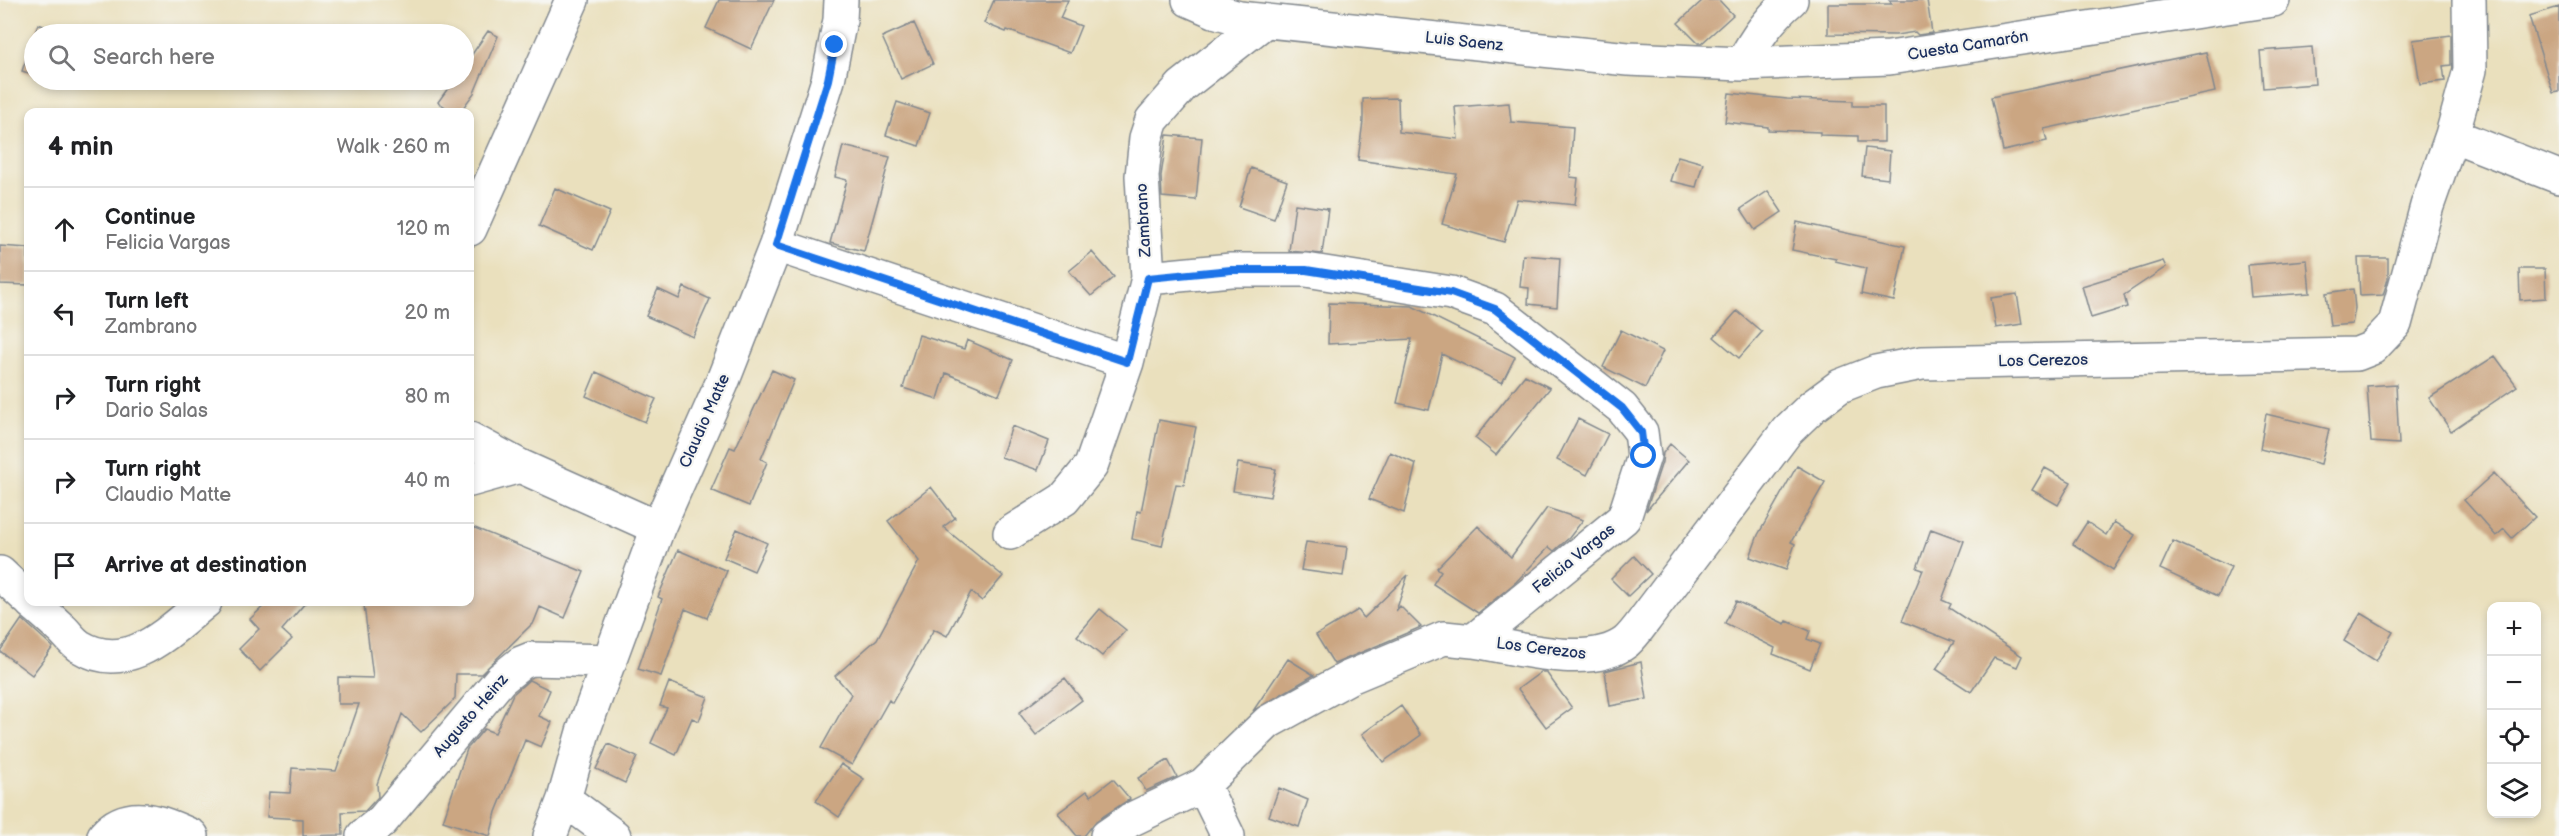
<!DOCTYPE html>
<meta charset="utf-8">
<style>
body{margin:0;font-family:"Balsamiq Sans",sans-serif;background:#f2f2f2;color:#202124}
.controls{position:absolute;right:18px;bottom:18px;display:grid;overflow:hidden;border-radius:12px;box-shadow:0 3px 9px #0003}
.controls button{width:54px;height:54px;display:grid;place-items:center;padding:0;border:0;border-bottom:2px solid #e0e0e0;background:#fff;color:#202124;font:30px sans-serif}
.stop{position:absolute;width:18px;height:18px;margin:-14px;border:4px solid #1a73e8;border-radius:50%;background:#fff}
.stop.end{background:#1a73e8;border-color:#fff;box-shadow:0 2px 6px #0008}
.list{margin:0;padding:0;list-style:none}
h2{display:flex;justify-content:space-between;align-items:center;height:78px;margin:0;padding:0 24px;font-size:26px}
h2 small{font-size:20px;font-weight:400;color:#757577}
.list li{display:grid;grid-template-columns:39px 1fr auto;gap:18px;align-items:center;box-sizing:border-box;height:84px;padding:0 24px;border-top:2px solid #e0e0e0}
.list b{display:block;font-size:22px;white-space:nowrap}
.list p{margin:0;font-size:20px;white-space:nowrap;color:#757577}
.list em{font-size:20px;font-style:normal;color:#757577}
.icon{flex:none;width:33px;height:33px;fill:none;stroke:currentColor;stroke-width:2;stroke-linecap:round;stroke-linejoin:round}
.map{position:relative;flex:none;width:2559px;height:836px;overflow:hidden}
.search{position:absolute;background:#fff;box-shadow:0 3px 9px #0003;left:24px;top:24px;width:450px;height:66px;display:flex;align-items:center;gap:15px;box-sizing:border-box;padding:0 21px;border-radius:33px;color:#757577;font-size:22px}
.panel{position:absolute;background:#fff;box-shadow:0 3px 9px #0003;left:24px;top:108px;width:450px;height:498px;border-radius:12px}
.map>svg:first-child{display:block}
.building{fill:#cba682}
.lines{fill:none;stroke-linecap:round;stroke-linejoin:round}
.street-casing{stroke:#82888e;stroke-width:36}
.secondary-casing{stroke:#82888e;stroke-width:36}
.street{stroke:#fff;stroke-width:33}
.secondary{stroke:#fff;stroke-width:33}
.route{stroke:#1a73e8;stroke-width:8}
.labels{text-anchor:middle;dominant-baseline:central;stroke-width:4.5;stroke-linejoin:round;paint-order:stroke}
.street-label{font-size:16px;fill:#1b2f5e;stroke:#f6f6f2}
</style>
<div class="map">
<svg width="2559" height="836" viewBox="0 0 2559 836">
<rect width="100%" height="100%" fill="#f6f6f2"/>
<filter id="ink" filterUnits="userSpaceOnUse"><feTurbulence type="fractalNoise" baseFrequency=".0167" numOctaves="2"/><feDisplacementMap in="SourceGraphic" scale="12" xChannelSelector="R" yChannelSelector="G"/><feConvolveMatrix kernelMatrix="1 2 1 2 8 2 1 2 1" color-interpolation-filters="sRGB"/></filter>
<filter id="wash" filterUnits="userSpaceOnUse"><feTurbulence type="fractalNoise" baseFrequency=".008" numOctaves="4" result="noise"/><feDisplacementMap in="SourceGraphic" scale="24" xChannelSelector="R" yChannelSelector="G"/><feGaussianBlur stdDeviation="1.35" result="paint"/><feColorMatrix in="noise" values="0 0 0 0 0 0 0 0 0 0 0 0 0 0 0 0 0 1.4 0 .05"/><feComposite in="paint" operator="in"/></filter>
<g filter="url(#wash)">
<rect width="100%" height="100%" fill="#eae0bd"/>
<g id="blocks">
<path class="building" d="M719 0H774L751 49 706 28Z
M994 0H1068L1060 18 1081 26 1070 53 1007 30 1006 32 984 23Z
M1703 0H1719L1733 15 1702 43H1698L1678 23Z
M1889 0H1927L1932 33 1918 35 1915 32 1896 35 1828 34V4H1892Z
M2559 7V92L2553 93 2529 16Z
M914 23 933 64 901 79 882 37Z
M38 24 67 34H35Z
M488 31 498 36 474 93 460 112H453L438 102 454 80H464V66Z
M34 35V75L22 71Z
M2451 35V65L2443 66 2445 81 2420 84 2413 40Z
M2312 47 2315 84 2263 88 2260 51Z
M2206 52 2215 92 2044 129 2047 141 2003 151 1991 97Z
M1729 93 1787 99 1853 101V106H1884V142H1858V136L1820 135V132L1768 130V127L1725 122Z
M1398 98 1399 132 1458 139 1455 107 1509 103 1511 122 1573 127 1570 177 1578 178 1575 205 1517 199 1504 242 1442 224 1457 174 1358 160 1363 121V99Z
M897 102 930 113 919 146 886 135Z
M1167 135 1202 138 1196 200 1162 197 1161 176Z
M843 146 890 157 864 251 830 243 847 180 835 177Z
M1865 148 1890 151 1888 179 1862 176Z
M1678 156 1703 163 1696 187 1670 181Z
M1251 168 1287 181 1274 219 1239 207Z
M555 188 610 212 593 250 539 226Z
M1768 191 1782 212 1755 230 1741 209Z
M1295 204 1328 209 1322 254 1289 251Z
M1797 222 1905 246 1894 301 1861 294 1866 268 1835 261 1836 259 1792 250Z
M0 246 28 248V285L0 284Z
M1092 252 1114 277 1091 296 1069 271Z
M1523 255 1560 258 1557 307 1528 304 1529 288 1520 287Z
M2358 258H2388V279L2383 295 2360 296Z
M2307 260 2310 293 2251 297 2248 265Z
M2163 261 2166 267 2124 295 2127 307 2091 318 2082 286Z
M2519 269H2545L2546 298 2520 300Z
M684 287 710 299 693 337 646 316 658 289 679 299Z
M2353 289 2355 308 2352 324 2330 326 2326 293Z
M2017 294 2022 324 1996 328 1991 298Z
M1329 303 1412 306 1515 357 1502 383 1442 354 1429 410 1397 403 1412 339 1328 344Z
M1737 311 1762 332 1739 358 1714 337Z
M1621 330 1663 351 1645 388 1603 367Z
M919 335 964 349 967 340 1013 360 999 395 946 373 938 399 903 388Z
M2495 356 2517 386 2451 431 2429 398Z
M772 370 794 380 761 459 767 462 749 506 711 490 730 447 735 449Z
M596 372 656 399 645 422 586 396Z
M1525 375 1550 388 1496 455 1475 438Z
M2396 384 2399 444 2371 442 2367 386Z
M2266 414 2329 429 2321 464 2260 449Z
M1578 419 1608 434 1587 475 1557 460Z
M1159 420 1196 427 1184 485 1176 484 1162 546 1132 539 1137 511 1141 512Z
M1012 426 1049 441 1038 470 1001 457Z
M1670 444 1689 460 1646 511 1662 462 1663 453Z
M1390 452 1416 464 1404 513 1369 499Z
M1238 463 1276 469 1270 497 1233 491Z
M1797 466 1825 482 1791 542 1795 544 1786 570 1750 557 1758 535Z
M2045 468 2071 482 2058 505 2032 490Z
M2494 473 2535 517 2512 538 2504 529 2496 536 2464 500Z
M931 487 955 518 943 527 1003 576 982 601 971 592 947 636 934 629 892 703 889 700 852 765 821 748 851 694 835 676 877 639 919 561 888 521Z
M1547 508 1583 520 1569 538 1554 551 1549 547 1516 582 1478 613 1433 584 1441 571 1437 568 1478 526 1511 557Z
M2087 522 2106 535 2114 522 2135 535 2113 570 2073 544Z
M470 526 584 572 565 618 540 607 534 622 481 674H456L455 699 421 732 402 714 377 784 378 797 365 811 342 812 343 835 303 836V819L267 817 269 792 290 793 292 768 336 771 359 704H338V677L373 678 364 605 390 602H470Z
M737 529 767 543 754 571 724 558Z
M1931 529 1964 541 1942 600 1951 604 1949 608 2022 656 2017 667 1994 658 1971 692 1936 669 1954 642 1902 621 1923 570 1917 568Z
M2173 541 2231 567 2218 596 2160 569Z
M1306 542 1347 547 1343 576 1301 570Z
M678 550 727 571 707 618 685 609 661 676 638 669 662 599 658 597Z
M1634 556 1651 574 1628 596 1611 579Z
M1408 575 1396 611 1400 606 1421 627 1334 664 1316 635 1358 610 1364 618Z
M1736 601 1785 624 1787 621 1810 631 1807 639 1820 644 1810 669 1773 654 1775 648 1725 623Z
M268 602H306L282 630 292 639 260 671 239 649 259 629 250 619Z
M1100 609 1126 630 1102 656 1077 636Z
M2361 613 2393 632 2376 661 2344 641Z
M22 619 53 647 32 675 0 651Z
M1288 659 1314 675 1253 711Z
M1641 662 1647 699 1610 706 1605 671Z
M1541 672H1546L1572 708 1546 727 1518 689Z
M1065 678 1082 700 1036 735 1019 713Z
M529 680 550 690 539 716 552 722 541 747 525 740 496 812 490 836 443 821 467 749 484 729 495 733 513 694Z
M669 682 708 697 699 721 692 718 676 755 651 743 667 708 660 706Z
M1401 706 1421 735 1383 762 1362 734Z
M608 744 637 757 625 783 596 769Z
M1168 760 1177 777 1146 791 1138 778Z
M841 764 864 779 839 817 816 801Z
M1113 779 1130 799 1096 821 1084 836H1077L1058 813 1087 791 1091 796Z
M1279 788 1308 800 1299 827 1269 816Z"/>
</g>
</g>
<g filter="url(#ink)">
<use href="#blocks" fill-opacity="0" stroke="#82888e" stroke-width="1.5"/>
<g class="lines">
<defs>
<path id="street" d="M2452 135 2559 177
M470 229 572 0
M776 245 1127 362
M470 439 520 466 658 528
M470 480 520 466
M1010 533 1064 499 1091 466 1127 362 1148 278 1142 176 1146 138 1152 120 1182 86 1265 21
M0 573 28 599
M31 602C42 611 52 620 63 630 68 635 73 642 79 646 128 676 169 631 205 602
M1473 641C1515 647 1590 670 1626 642 1635 634 1642 623 1649 614L1787 431 1813 406 1840 386 1876 372 1922 363 2357 354 2372 348 2395 324 2427 206 2452 135 2470 70 2469 0
M1203 785 1228 836
M564 799 614 836
M104 836C129 807 163 823 192 836
M363 836 382 821 501 679 521 663 531 659 610 661
M550 836 564 799 583 732 658 528 722 383 776 245 828 80 840 20 841 0
M1107 836 1130 820 1203 785 1268 722 1348 678 1444 638 1473 641 1624 518 1644 456 1641 432 1622 408 1495 309 1451 293 1306 270H1231L1148 278"/>
<path id="secondary" d="M1189 0 1214 11 1239 18 1628 59 1742 64 1889 58 2273 0
M1742 64C1756 38 1769 19 1791 0"/>
</defs>
<use href="#street" class="street-casing"/>
<use href="#secondary" class="secondary-casing"/>
<use href="#street" class="street"/>
<use href="#secondary" class="secondary"/>
</g>
</g>
<g class="lines" filter="url(#ink)">
<path class="route" d="M835 45 828 80 776 245 1127 362 1148 278 1231 270H1306L1451 293 1495 309 1622 408 1641 432 1644 456"/>
</g>
<g class="labels">
<g class="street-label">
<text transform="translate(1464 42) rotate(6)">Luis Saenz</text>
<text transform="translate(1968 46) rotate(-9)">Cuesta Camarón</text>
<text transform="translate(1144 220) rotate(-93)">Zambrano</text>
<text transform="translate(2043 361) rotate(-1)">Los Cerezos</text>
<text transform="translate(705 421) rotate(-66)">Claudio Matte</text>
<text transform="translate(1574 559) rotate(-39)">Felicia Vargas</text>
<text transform="translate(1541 649) rotate(7)">Los Cerezos</text>
<text transform="translate(471 716) rotate(-49)">Augusto Heinz</text>
</g>
</g>
</svg>
<div class="controls">
<button>+</button>
<button>−</button>
<button><svg class="icon" aria-label="locate" viewBox="0 0 24 24"><circle cx="12" cy="12" r="6"/><path d="M12 2v4M12 18v4M2 12h4M18 12h4"/></svg></button>
<button><svg class="icon" aria-label="layers" viewBox="0 0 24 24"><path d="M12 4l9 5-9 5-9-5zM3 14l9 5 9-5"/></svg></button>
</div>
<div class="stop" style="left:1644px;top:456px"></div>
<div class="stop end" style="left:835px;top:45px"></div>
<div class="search"><svg class="icon" aria-label="search" viewBox="0 0 24 24"><circle cx="10" cy="10" r="6"/><path d="M15 15l6 6"/></svg>Search here</div>
<section class="panel">
<h2>4 min<small>Walk · 260 m</small></h2>
<ul class="list">
<li><svg class="icon" aria-label="ahead" viewBox="0 0 24 24"><path d="M12 20V5M6 11l6-6 6 6"/></svg><div><b>Continue</b><p>Felicia Vargas</p></div><em>120 m</em></li>
<li><svg class="icon" aria-label="left" viewBox="0 0 24 24"><path d="M17 20v-9H6M10 6l-5 5 5 5"/></svg><div><b>Turn left</b><p>Zambrano</p></div><em>20 m</em></li>
<li><svg class="icon" aria-label="right" viewBox="0 0 24 24"><path d="M7 20v-9h11M14 6l5 5-5 5"/></svg><div><b>Turn right</b><p>Dario Salas</p></div><em>80 m</em></li>
<li><svg class="icon" aria-label="right" viewBox="0 0 24 24"><path d="M7 20v-9h11M14 6l5 5-5 5"/></svg><div><b>Turn right</b><p>Claudio Matte</p></div><em>40 m</em></li>
<li><svg class="icon" aria-label="arrive" viewBox="0 0 24 24"><path d="M6 21V4h12l-3 4 3 4H6"/></svg><div><b>Arrive at destination</b></div></li>
</ul>
</section>
</div>
